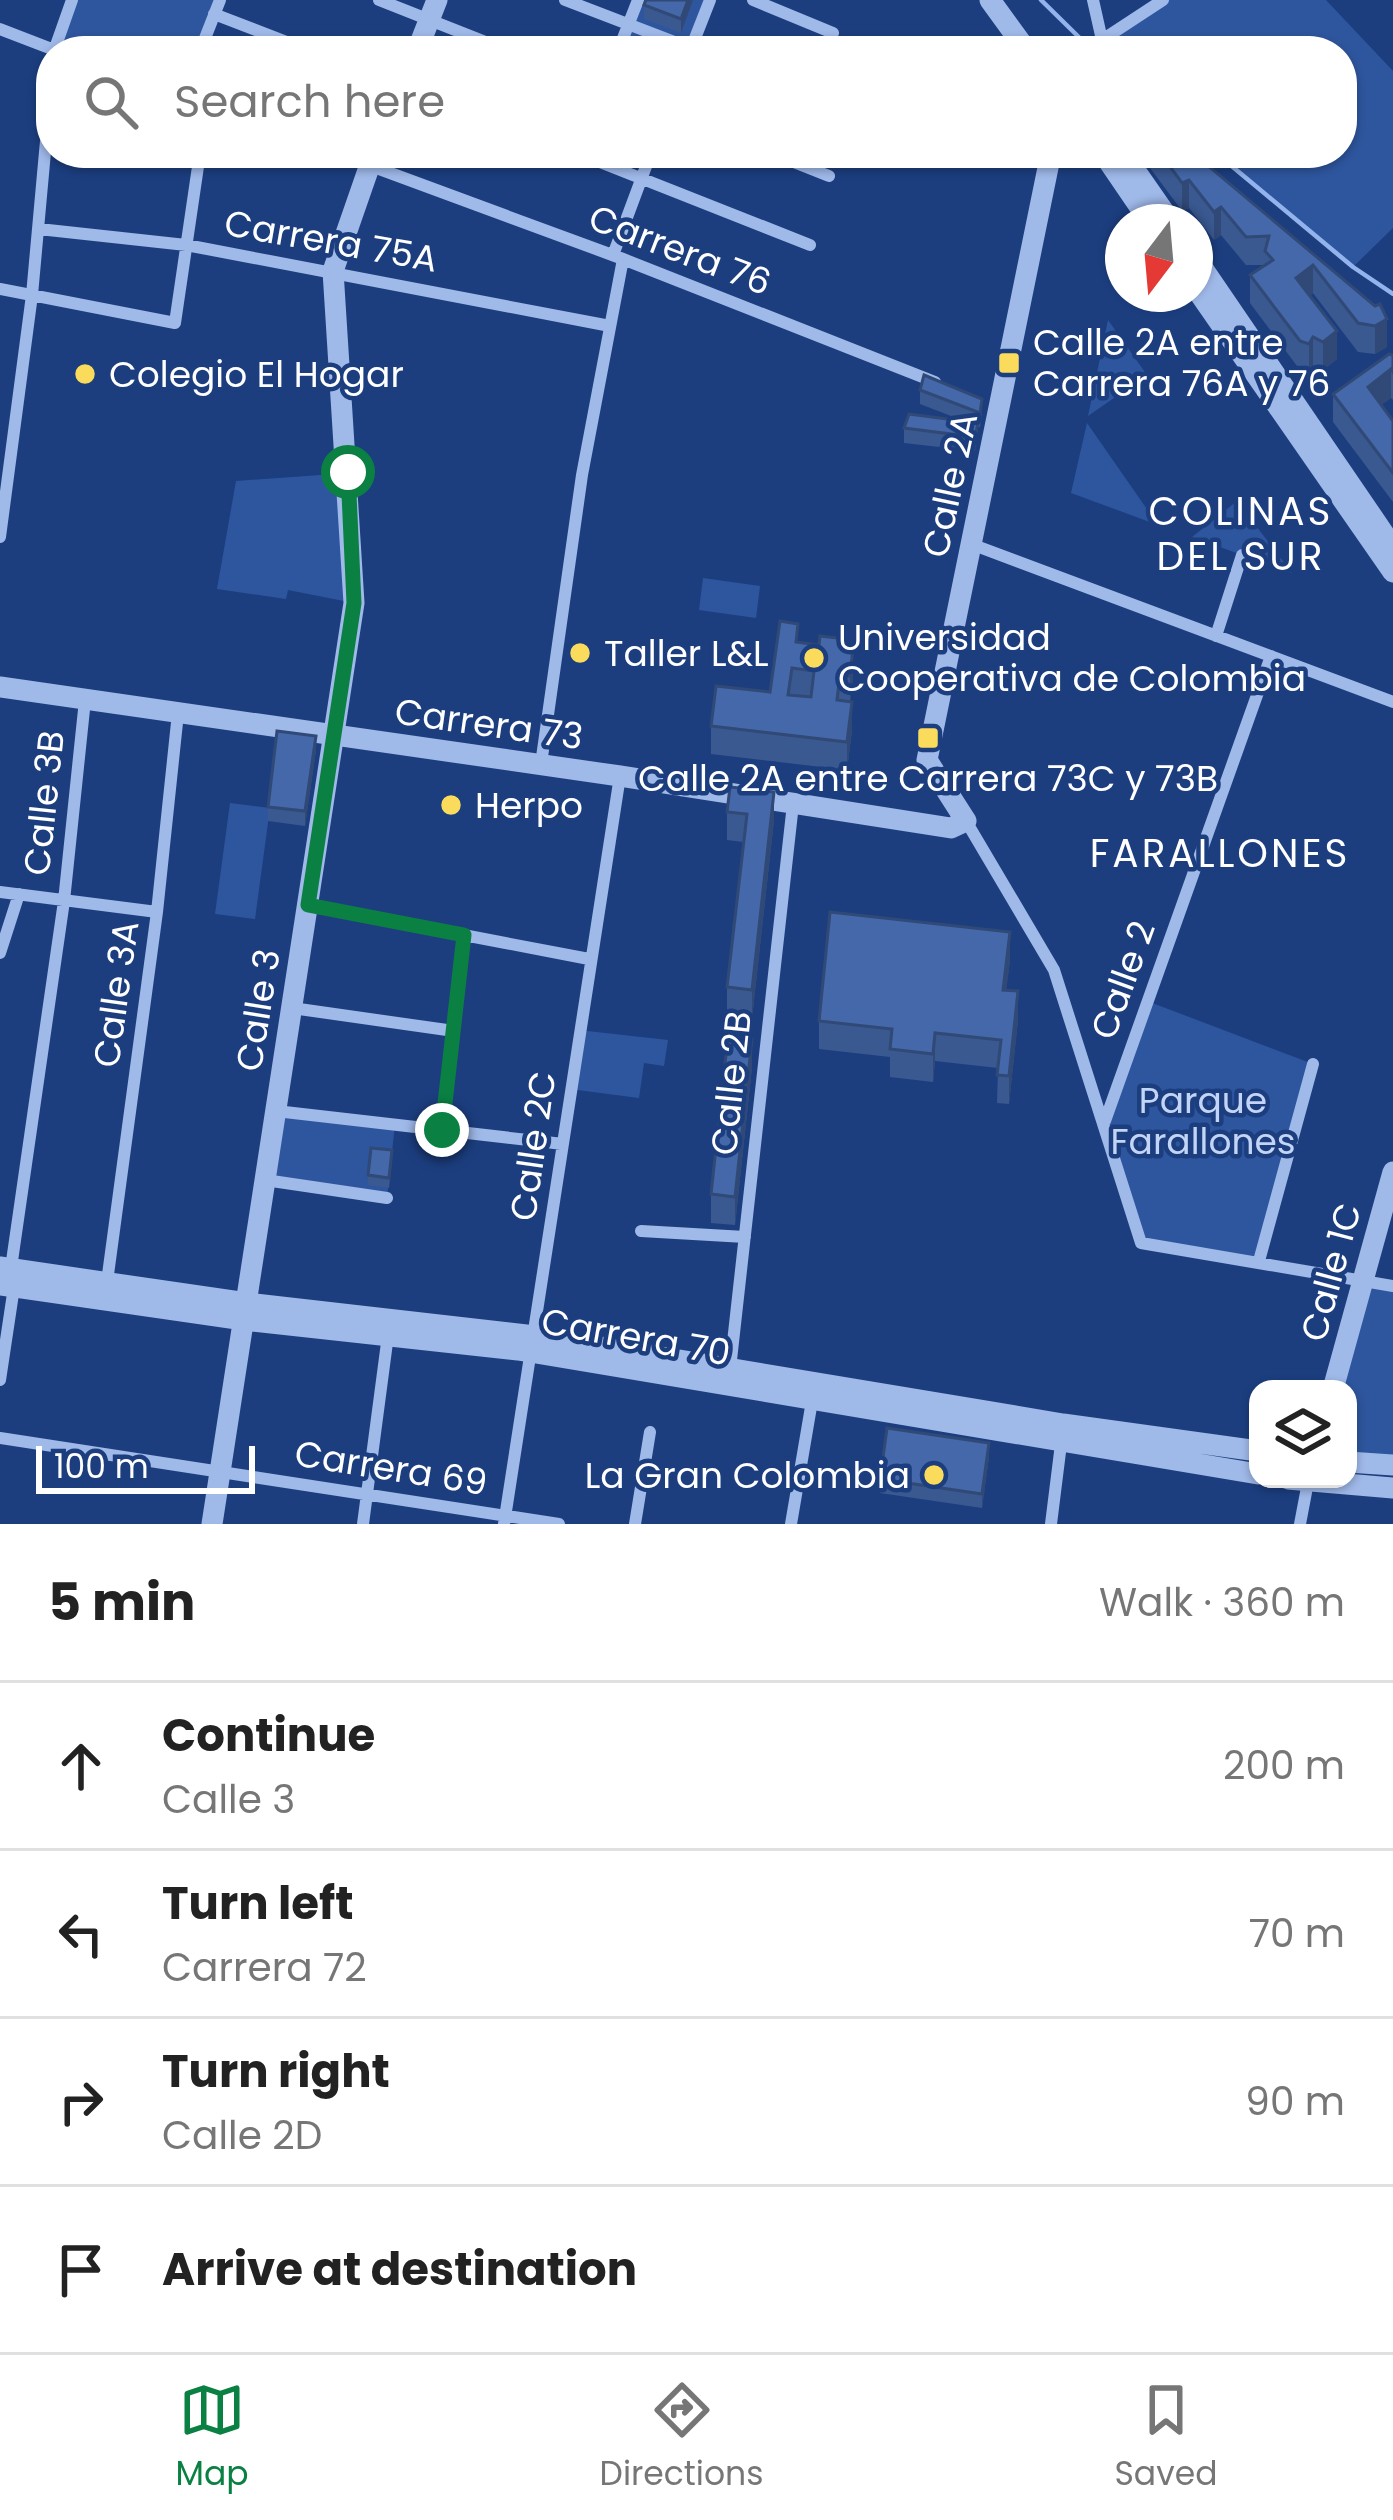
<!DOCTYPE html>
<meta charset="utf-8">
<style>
body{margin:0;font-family:Poppins,sans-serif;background:#f6f6f6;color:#222}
.controls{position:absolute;right:36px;bottom:36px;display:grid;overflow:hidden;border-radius:24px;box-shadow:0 3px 9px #0004}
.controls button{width:108px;height:108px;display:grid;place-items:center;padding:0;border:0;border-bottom:3px solid #e0e0e0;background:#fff;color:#222;font:60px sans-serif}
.compass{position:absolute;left:1105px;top:204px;width:108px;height:108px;border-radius:50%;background:#fff;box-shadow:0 3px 9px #0004;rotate:196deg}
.scale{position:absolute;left:36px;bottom:30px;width:219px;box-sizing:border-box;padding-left:12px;border:6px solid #fff;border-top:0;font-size:33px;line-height:42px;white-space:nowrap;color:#fff;-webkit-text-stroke:9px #1c3e7f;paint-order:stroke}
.stop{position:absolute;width:36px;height:36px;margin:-27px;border:9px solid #0b8043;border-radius:50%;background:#fff}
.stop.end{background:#0b8043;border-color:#fff;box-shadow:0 3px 12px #0008}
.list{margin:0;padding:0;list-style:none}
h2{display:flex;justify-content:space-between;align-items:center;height:156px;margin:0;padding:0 48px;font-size:51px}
h2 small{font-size:39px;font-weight:400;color:#767676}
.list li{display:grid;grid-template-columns:78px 1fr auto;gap:36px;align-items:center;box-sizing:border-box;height:168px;padding:0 48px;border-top:3px solid #e0e0e0}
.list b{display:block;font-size:45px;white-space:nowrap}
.list p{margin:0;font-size:39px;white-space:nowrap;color:#767676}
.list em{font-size:39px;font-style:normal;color:#767676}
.icon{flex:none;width:66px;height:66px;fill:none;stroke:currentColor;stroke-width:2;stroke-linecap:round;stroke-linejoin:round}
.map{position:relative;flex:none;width:1393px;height:1524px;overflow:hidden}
.search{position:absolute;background:#fff;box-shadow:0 3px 9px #0004;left:36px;right:36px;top:36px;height:132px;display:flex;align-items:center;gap:30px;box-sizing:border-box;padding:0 42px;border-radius:48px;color:#767676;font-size:45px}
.sheet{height:828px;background:#fff}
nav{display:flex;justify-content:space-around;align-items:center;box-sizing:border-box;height:168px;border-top:3px solid #e0e0e0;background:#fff;font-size:33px;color:#767676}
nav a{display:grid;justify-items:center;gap:6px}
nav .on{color:#0b8043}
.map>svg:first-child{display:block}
.green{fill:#2e569e}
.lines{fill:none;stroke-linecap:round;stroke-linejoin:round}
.stream{stroke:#92b3eb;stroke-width:4.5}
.minor{stroke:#9fb9e9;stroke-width:12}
.tertiary{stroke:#9fb9e9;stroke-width:21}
.wall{fill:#3a5991}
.shaded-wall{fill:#304976}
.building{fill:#4468a9;stroke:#304976;stroke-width:3;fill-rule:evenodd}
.route{stroke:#0b8043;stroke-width:15}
.poi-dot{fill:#fadb5c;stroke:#1c3e7f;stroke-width:4.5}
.labels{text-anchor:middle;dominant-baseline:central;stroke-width:9;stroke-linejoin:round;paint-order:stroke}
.street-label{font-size:36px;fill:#fff;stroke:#1c3e7f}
.poi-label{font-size:36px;fill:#fff;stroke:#1c3e7f;text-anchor:start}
.park-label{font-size:36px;fill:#c3d5f7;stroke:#1c3e7f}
.neighbourhood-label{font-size:39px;letter-spacing:3px;fill:#fff;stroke:#1c3e7f}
</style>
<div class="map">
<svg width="1393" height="1524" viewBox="0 0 1393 1524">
<rect width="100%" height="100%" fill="#1c3e7f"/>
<path class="green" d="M72 0H220L200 51H57Z
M638 0H710L690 51H618Z
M1163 0H1326L1393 71V228L1353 267 1216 153H1342V51H1095Z
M1108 320 1147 375 1088 416Z
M1087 423 1158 525 1071 493Z
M348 473 354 603 288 590 286 599 217 589 236 481Z
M1237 501 1292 573 1192 537Z
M703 578 760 586 756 618 699 610Z
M230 803 270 808 255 919 215 914Z
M1147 1001 1313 1064 1259 1261 1141 1243 1105 1121Z
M578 1030 668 1040 664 1066 644 1063 639 1098 570 1089Z
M276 1111 395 1124 387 1198 265 1180Z
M1362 1283 1393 1286V1465L1348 1462V1389H1333Z"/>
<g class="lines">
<path class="stream" d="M1041 0 1093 51
M1216 153 1353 267 1393 294"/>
<path class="minor" d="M379 0 508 51
M565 0 698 51
M753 0 833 33
M1093 0 1102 40
M214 14 310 51
M0 29 57 51
M54 51 72 0
M200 51 220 0
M618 51 638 0
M690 51 710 0
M1095 51 1102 40 1163 0
M336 153 623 259 935 382
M577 153 810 245
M771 153 829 176
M39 229 186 245 610 326
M613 255 651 153
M0 289 175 323 200 153
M0 537 32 295 51 86
M971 544 1393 702
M1216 636 1242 555
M541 764 582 475 623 259
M966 821 1054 970 1141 1243 1393 1286
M0 892 157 912
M307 905 589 959
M0 953 19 894
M292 1008 454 1031
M276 1111 563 1144
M1105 1121 1271 656
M442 1129 464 935
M265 1180 387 1198
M641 1231 745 1237
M1259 1261 1313 1064
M11 1268 64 901 85 700
M107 1282 157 912 178 713
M730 1369 793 804
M0 1380 14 1287
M0 1438 559 1524
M363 1524 388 1335
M504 1524 620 776
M635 1524 650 1432
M791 1524 812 1401
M1051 1524 1062 1436
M1300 1524 1308 1482"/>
<path class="tertiary" d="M990 0 1027 51
M417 51 437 0
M1103 153 1150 222
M1123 153 1171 222
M1195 257 1393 547
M1195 287 1393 572
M0 687 620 776 951 828 966 821 927 760 1051 153
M0 1267 247 1303 535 1336 1063 1424 1258 1451
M0 1285 244 1320 518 1350 1258 1474
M1333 1389 1393 1172
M1348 1462 1393 1465
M1288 1479 1393 1488
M212 1524 354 603 333 271 374 153"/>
</g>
<path class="wall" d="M693 0 681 33 644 19V5Z
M1139 153H1193L1375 306 1387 347 1375 354 1358 352 1313 293 1310 296 1337 359 1323 370 1313 366 1309 372 1300 370 1250 303V275L1265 265H1246L1221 235 1214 240 1189 208 1182 211Z
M1393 355V400L1391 398 1381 405 1393 421V502L1333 422V394Z
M920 390 982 414 980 427H978L975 451 904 443V428L964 421 920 404Z
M798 643 846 649 853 678 850 702 852 730 847 770 711 754V726L770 692Z
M316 750 305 826 268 821V807Z
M774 792V820L752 1018 727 1015V987L743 842 727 840V812Z
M1010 960 1006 990 1018 1020 1009 1104 997 1103 998 1068 935 1061 933 1082 890 1077V1057L819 1049V1021Z
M752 1067 735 1225 711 1223V1194Z
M392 1159 389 1188 368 1185V1175Z
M989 1457 982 1508 880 1493V1479Z"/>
<path class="shaded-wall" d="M688 0H693L681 33V19Z
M1189 180V208L1182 211V183Z
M1221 207V235L1214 240V212Z
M1313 265V293L1296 306V278Z
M1387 319V347L1375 354V326Z
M1337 331V359L1323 370V342Z
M1313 337V366L1309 372V344Z
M1391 369V398L1368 415V387Z
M853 649V678L850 705V676Z
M852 702V730L847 770V742Z
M316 736V750L305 826V811Z
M774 792V820L752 1018V990Z
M1010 932V960L1003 1018V990Z
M1018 991V1020L1009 1104V1076Z
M935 1033V1061L933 1082V1054Z
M752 1039V1067L735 1225V1197Z
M989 1443V1457L982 1508V1494Z"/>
<path class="building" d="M646 0H688L681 19 644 5Z
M634 39 664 50V51H630Z
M1068 42 1077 49 1076 51H1061Z
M1160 153H1193L1375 306 1380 304 1387 319 1375 326 1358 323 1313 265 1296 278 1337 331 1323 342 1313 337 1309 344 1300 341 1250 275 1273 260 1265 251 1269 236 1246 237 1221 207 1214 212 1189 180 1182 183Z
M1389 354 1393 355V372L1391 369 1368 387 1393 421V473L1333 394Z
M924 375 982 399 980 413 920 390Z
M909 414 978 423 975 437 904 428Z
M780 621 798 624 796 642 819 645 820 636 846 639 845 648 853 649 850 676 840 675 837 700 852 702 847 742 711 726 716 686 770 692ZM792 668 814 671 811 697 788 695Z
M277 731 316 736 305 811 268 807Z
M730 787 774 792 752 990 727 987 747 814 727 812Z
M830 912 1010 932 1003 990 1018 991 1009 1076 997 1075 1001 1040 935 1033 933 1054 890 1049 892 1029 819 1021Z
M728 1036 752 1039 735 1197 711 1194Z
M371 1148 392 1150 389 1178 368 1175Z
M887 1428 989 1443 982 1494 880 1479Z"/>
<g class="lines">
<path class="route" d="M348 472 354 603 308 905 464 935 442 1130"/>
</g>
<g class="poi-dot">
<rect x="997" y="351" width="24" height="24" rx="6"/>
<circle cx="85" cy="374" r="12"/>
<circle cx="580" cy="653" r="12"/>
<circle cx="814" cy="658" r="12"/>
<rect x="916" y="726" width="24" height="24" rx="6"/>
<circle cx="451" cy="805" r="12"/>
<circle cx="934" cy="1475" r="12"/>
</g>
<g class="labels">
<g class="street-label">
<text transform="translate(331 241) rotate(10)">Carrera 75A</text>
<text transform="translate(680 250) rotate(21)">Carrera 76</text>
<text transform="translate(950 485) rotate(-78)">Calle 2A</text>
<text transform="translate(489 724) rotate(8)">Carrera 73</text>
<text transform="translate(44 803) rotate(-84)">Calle 3B</text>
<text transform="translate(1123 980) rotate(-70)">Calle 2</text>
<text transform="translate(116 994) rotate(-82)">Calle 3A</text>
<text transform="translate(258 1010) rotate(-81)">Calle 3</text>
<text transform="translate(731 1083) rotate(-84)">Calle 2B</text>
<text transform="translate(533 1146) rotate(-82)">Calle 2C</text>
<text transform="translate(1331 1272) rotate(-75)">Calle 1C</text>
<text transform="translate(636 1337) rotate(10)">Carrera 70</text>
<text transform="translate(391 1468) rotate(9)">Carrera 69</text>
</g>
<g class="poi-label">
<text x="1033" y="342">Calle 2A entre<tspan x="1033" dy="41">Carrera 76A y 76</tspan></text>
<text x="109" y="374">Colegio El Hogar</text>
<text x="838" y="637">Universidad<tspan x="838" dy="41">Cooperativa de Colombia</tspan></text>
<text x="604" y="653">Taller L&amp;L</text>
<text x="928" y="778" text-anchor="middle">Calle 2A entre Carrera 73C y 73B</text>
<text x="475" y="805">Herpo</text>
<text x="910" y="1475" text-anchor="end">La Gran Colombia</text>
</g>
<g class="park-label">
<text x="1203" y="1100">Parque<tspan x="1203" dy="41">Farallones</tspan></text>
</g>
<g class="neighbourhood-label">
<text x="1241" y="511">COLINAS<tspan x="1241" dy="45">DEL SUR</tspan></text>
<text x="1220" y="853">FARALLONES</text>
</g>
</g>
</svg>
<div class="controls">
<button><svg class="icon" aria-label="layers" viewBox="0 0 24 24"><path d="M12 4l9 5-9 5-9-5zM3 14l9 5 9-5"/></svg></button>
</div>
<svg class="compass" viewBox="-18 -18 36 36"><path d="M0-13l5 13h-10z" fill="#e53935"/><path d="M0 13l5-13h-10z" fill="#767676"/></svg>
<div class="scale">100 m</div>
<div class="stop" style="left:348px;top:472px"></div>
<div class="stop end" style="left:442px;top:1130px"></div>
<div class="search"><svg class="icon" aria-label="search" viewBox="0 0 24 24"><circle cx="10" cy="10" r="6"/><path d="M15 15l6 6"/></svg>Search here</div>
</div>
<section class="sheet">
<h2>5 min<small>Walk · 360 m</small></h2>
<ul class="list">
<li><svg class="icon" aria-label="ahead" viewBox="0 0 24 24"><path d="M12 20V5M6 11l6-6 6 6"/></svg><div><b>Continue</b><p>Calle 3</p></div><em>200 m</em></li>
<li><svg class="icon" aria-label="left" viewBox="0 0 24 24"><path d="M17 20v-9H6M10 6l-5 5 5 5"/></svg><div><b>Turn left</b><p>Carrera 72</p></div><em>70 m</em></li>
<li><svg class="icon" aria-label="right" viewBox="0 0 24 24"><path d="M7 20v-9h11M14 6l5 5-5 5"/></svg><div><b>Turn right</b><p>Calle 2D</p></div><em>90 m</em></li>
<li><svg class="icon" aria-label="arrive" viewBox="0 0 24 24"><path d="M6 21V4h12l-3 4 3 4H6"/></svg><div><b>Arrive at destination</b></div></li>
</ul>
</section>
<nav>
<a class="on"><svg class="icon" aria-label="map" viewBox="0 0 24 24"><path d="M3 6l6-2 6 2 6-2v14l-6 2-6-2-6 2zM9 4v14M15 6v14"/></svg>Map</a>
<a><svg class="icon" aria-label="directions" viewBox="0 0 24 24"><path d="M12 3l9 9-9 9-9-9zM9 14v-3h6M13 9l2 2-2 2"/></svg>Directions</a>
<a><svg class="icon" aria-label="saved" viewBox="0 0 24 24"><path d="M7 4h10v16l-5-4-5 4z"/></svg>Saved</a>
</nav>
